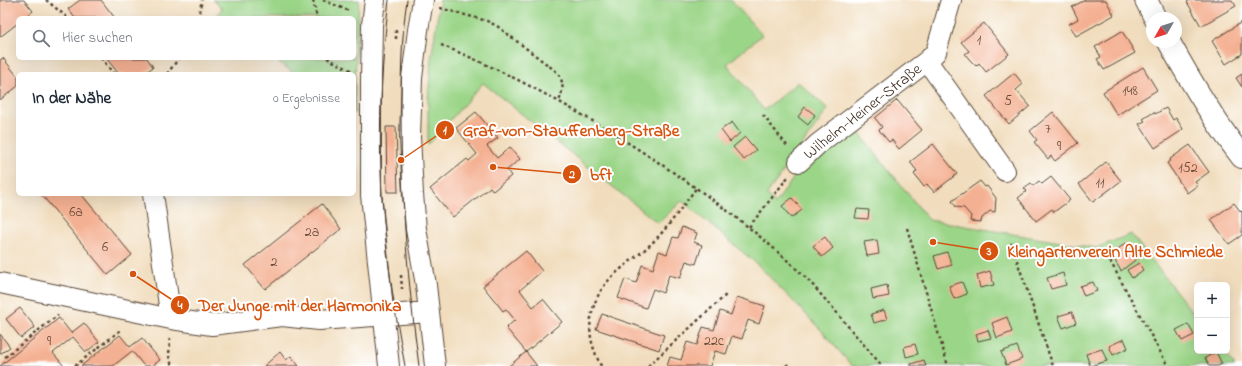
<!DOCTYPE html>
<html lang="de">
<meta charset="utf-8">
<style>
body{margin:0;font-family:"Indie Flower",sans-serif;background:#f6f6f7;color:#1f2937}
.controls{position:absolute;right:12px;bottom:12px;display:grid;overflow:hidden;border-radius:6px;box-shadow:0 4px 16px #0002}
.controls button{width:36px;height:36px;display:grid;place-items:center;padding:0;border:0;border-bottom:1px solid #e0e1e3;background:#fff;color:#1f2937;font:20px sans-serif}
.compass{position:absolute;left:1146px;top:12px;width:36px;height:36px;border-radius:50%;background:#fff;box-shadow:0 4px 16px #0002;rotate:231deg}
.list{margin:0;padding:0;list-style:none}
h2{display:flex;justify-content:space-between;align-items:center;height:52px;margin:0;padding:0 16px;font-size:17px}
h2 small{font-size:13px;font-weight:400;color:#747a83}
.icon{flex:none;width:22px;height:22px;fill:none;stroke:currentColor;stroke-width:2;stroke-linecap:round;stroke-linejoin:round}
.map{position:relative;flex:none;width:1242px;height:366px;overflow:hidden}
.search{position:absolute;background:#fff;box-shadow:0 4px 16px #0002;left:16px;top:16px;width:340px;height:44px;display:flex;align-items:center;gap:10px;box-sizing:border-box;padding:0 14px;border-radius:6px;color:#747a83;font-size:15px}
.panel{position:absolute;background:#fff;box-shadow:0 4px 16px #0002;left:16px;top:72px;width:340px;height:124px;border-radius:6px}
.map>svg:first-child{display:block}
.green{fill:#9bd588;stroke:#6b8053}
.building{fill:#f4b092}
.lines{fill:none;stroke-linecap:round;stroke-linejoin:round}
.minor-casing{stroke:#564536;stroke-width:22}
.secondary-casing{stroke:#564536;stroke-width:24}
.path{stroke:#564536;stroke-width:2.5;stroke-dasharray:3 3;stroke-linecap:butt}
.minor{stroke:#fff;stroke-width:20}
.secondary{stroke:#fff;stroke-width:22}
.tram{stroke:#3b2a1e;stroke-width:1}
.labels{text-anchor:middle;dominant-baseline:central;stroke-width:4;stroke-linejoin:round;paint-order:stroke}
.number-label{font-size:14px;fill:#694c3b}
.street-label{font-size:16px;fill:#3b2a1e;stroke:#fff}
.leader{fill:none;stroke:#d7540e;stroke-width:1.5}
.callout-dot{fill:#d7540e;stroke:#fff;stroke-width:1.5}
.mark-label{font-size:12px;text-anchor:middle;font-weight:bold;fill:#fff}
.callout-label{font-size:17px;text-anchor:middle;font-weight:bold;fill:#d7540e;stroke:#fff;stroke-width:4;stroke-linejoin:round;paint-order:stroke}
</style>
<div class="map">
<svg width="1242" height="366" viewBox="0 0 1242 366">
<rect width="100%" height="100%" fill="#fff"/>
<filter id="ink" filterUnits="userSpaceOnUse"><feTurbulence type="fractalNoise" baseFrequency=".025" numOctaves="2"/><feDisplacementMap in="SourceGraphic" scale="8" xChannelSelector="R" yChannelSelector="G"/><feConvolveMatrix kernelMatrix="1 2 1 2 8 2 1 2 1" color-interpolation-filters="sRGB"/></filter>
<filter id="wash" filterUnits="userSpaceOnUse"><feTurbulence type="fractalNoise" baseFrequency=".012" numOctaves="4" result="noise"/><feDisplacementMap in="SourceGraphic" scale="16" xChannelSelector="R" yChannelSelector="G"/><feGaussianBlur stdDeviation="0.9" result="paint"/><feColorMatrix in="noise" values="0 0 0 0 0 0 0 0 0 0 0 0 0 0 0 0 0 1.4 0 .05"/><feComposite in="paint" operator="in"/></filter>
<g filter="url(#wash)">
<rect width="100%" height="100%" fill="#f1ddbd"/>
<path class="green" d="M213 0H359L355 81V113H354V74H296L272 58H354V18H216L222 8Z
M440 0H731L762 35 727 64 764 110 798 82 828 109 767 194 775 204 800 169 852 124 929 220 1096 248 1131 234 1197 318V351H1223L1235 366H852L821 330 758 265 682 201 658 223 483 83 428 145V102L431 60Z"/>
<g id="blocks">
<path class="building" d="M0 0H24L33 11 24 18H18V23L0 37Z
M80 0H101L115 18H75L68 9Z
M1085 0H1106L1114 15 1076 36 1069 24 1078 19 1072 7Z
M1190 0H1232L1236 6 1201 26 1187 2Z
M1242 22V54L1226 64 1212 41Z
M984 23 1009 54 986 72 979 63 976 66 970 60 965 54 969 51 961 42Z
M1122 31 1135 53 1104 70 1097 59 1101 57 1095 47Z
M3 58 18 77V86L0 100V60Z
M106 58H147L153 67 144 74H119Z
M1143 67 1157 90 1117 115 1103 92Z
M1014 73 1023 84 1016 90 1030 106 1009 124 986 96Z
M1242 74V87L1236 78Z
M897 100 922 130 899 149 892 140 889 142 879 130 882 127 875 118Z
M805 107 815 115 808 125 798 117Z
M1166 108 1173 120 1176 118 1183 129 1181 131 1155 148 1139 124 1145 121 1143 119 1154 112 1155 114Z
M476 112 498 138 487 146 497 158 510 147 520 159 507 170 511 176 493 191 490 187 453 217 430 189 467 159 469 161 477 154 456 128Z
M1053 112 1078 143 1055 161 1051 156 1048 159 1034 142 1037 140 1030 131Z
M732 122 740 133 730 142 721 130Z
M386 127H396L398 192H387Z
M745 137 756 150 744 160 733 147Z
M933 144 957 174 934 192 927 184 924 187 914 174 917 171 910 162Z
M1190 145 1209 172 1195 182 1198 185 1187 193 1167 163 1171 160 1170 159Z
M1106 162 1121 181 1093 202 1079 184Z
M1051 177 1070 200 1054 212 1052 209 1036 221 1018 198 1027 191 1024 188 1031 183 1033 186 1039 181 1042 184Z
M980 181 985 187 987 186 996 198 995 212 990 211 982 218 981 222 970 221 971 216 964 208 956 207 952 201Z
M41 194H81L132 255 108 275Z
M792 198 802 210 791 218 782 206Z
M1234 203 1241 212 1242 211V235L1229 244 1211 220Z
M322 204 341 229 265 289 245 265Z
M857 209 869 210 868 219 855 218Z
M682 227 697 233 694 242 702 245 696 264 686 261 680 278 669 275 663 293 653 289 646 308 618 298 625 279 636 283 642 265 653 269 659 251 667 254 673 237 678 238Z
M825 237 833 248 822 257 813 246Z
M877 240 879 254 867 256 864 242Z
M1126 243 1138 258 1121 271 1111 254Z
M526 251 542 271 520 290 533 307 543 299 562 322 526 352 506 328 515 320 506 309 503 311 483 286Z
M947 252 952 265 938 269 934 256Z
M1139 263 1143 270 1132 278 1127 270Z
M990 271 994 285 980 288 977 275Z
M1063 273 1066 285 1051 289 1047 278Z
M962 282 967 294 954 299 949 286Z
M1093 282 1097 291 1084 296 1080 286Z
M887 285 889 296 873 299 871 289Z
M737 297 765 306 759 324 748 320 742 339 732 336 726 354 715 351 710 366H667L670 357 681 360 687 342 697 345 703 327 714 330 720 311 731 315Z
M20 308 35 327 21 338 6 319Z
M884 310 887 319 874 323 871 314Z
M1072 312 1076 323 1063 328 1058 316Z
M602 314 664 335 659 350 596 329Z
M1007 317 1012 332 997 338 992 323Z
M59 318 71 333 84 323 99 342 86 352 73 337 53 353 64 366H0Z
M1188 324 1194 335 1182 341 1176 330Z
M988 330 991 338 978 341 976 334Z
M0 334 10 347 0 354Z
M120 335 130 347 142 338 160 360 152 366H144L132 351 113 366H81Z
M1124 339 1128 348 1113 355 1109 346Z
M915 344 918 354 906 357 904 347Z
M1017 346 1022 359 1006 365 1001 352Z
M1102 349 1107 361 1090 366 1086 354Z
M280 352 286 360 291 356 299 366H264Z
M526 352 537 366H509Z
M1216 352 1222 364 1218 366H1209L1205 358Z
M924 360 926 366H911V364Z"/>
</g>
</g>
<g filter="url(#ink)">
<use href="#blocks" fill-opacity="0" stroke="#564536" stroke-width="1"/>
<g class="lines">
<defs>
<path id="minor" d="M375 0 372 25 371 80V195L389 366
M423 0 418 30 412 78 410 137 413 194 416 229 426 285 435 366
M927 61 1005 171
M799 162 818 144 927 61 936 52 951 0
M153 194 171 319
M0 283 171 319 212 325 282 316 319 320 429 312"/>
<path id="secondary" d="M1146 0 1155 18
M1169 42C1191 82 1214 121 1242 157"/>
</defs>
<use href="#minor" class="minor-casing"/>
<use href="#secondary" class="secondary-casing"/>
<path class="path" d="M46 0 68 18
M313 0 317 18
M323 0 349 11
M440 8 487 21 497 26 557 72C565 84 563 88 559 102
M198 18 202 0
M396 39V27
M441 45C513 74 581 112 647 155 704 192 758 231 807 279 816 288 824 299 833 308 849 328 866 347 882 366
M101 58 114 74
M327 58 352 71
M167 74 179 58
M763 115 788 147
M749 227 788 177
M907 228 948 366
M1011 243 1053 366
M1110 261 1168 366
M401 275 402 289
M170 338 169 356 172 366
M5 357 58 315
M75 366 122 329
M601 366C598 360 595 353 593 346 585 321 595 291 615 274 626 264 639 255 650 245 668 228 682 207 697 187
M648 366 727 294
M786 366 790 363"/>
<use href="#minor" class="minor"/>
<use href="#secondary" class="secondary"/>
<path class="tram" d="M389 0C378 88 377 179 389 267 393 300 399 333 405 366
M407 0C401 39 401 79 401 118 401 201 408 284 419 366"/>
</g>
</g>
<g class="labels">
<g class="number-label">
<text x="979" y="40">1</text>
<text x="1130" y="91">148</text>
<text x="1008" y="101">5</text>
<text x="1048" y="129">7</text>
<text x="1059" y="146">9</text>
<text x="1188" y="168">152</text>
<text x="1100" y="183">11</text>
<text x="76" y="212">6a</text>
<text x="312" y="232">2a</text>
<text x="105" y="247">6</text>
<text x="274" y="262">2</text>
<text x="49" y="341">9</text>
<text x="714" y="341">22c</text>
</g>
<g class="street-label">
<text transform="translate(863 112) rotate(-38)">Wilhelm-Heiner-Straße</text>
</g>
</g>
<path class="leader" d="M401 160L445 130M493 167L572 174M933 242L989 251M133 274L180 305"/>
<g class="callout-dot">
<circle cx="401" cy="160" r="4"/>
<circle cx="493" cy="167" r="4"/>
<circle cx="933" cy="242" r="4"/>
<circle cx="133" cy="274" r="4"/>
<circle cx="445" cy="130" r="10"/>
<circle cx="572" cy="174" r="10"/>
<circle cx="989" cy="251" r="10"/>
<circle cx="180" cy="305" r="10"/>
</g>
<g class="mark-label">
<text x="445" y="134">1</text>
<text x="572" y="178">2</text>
<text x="989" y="255">3</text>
<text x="180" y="309">4</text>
</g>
<g class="callout-label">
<text x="571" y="136">Graf-von-Stauffenberg-Straße</text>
<text x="601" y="180">bft</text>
<text x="1115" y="257">Kleingartenverein Alte Schmiede</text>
<text x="300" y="311">Der Junge mit der Harmonika</text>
</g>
</svg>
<div class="controls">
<button>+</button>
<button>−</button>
</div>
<svg class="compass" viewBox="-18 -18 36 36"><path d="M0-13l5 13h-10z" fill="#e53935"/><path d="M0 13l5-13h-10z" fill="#747a83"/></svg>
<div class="search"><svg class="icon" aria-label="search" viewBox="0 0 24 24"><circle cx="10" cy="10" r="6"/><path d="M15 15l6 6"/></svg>Hier suchen</div>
<section class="panel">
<h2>In der Nähe<small>0 Ergebnisse</small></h2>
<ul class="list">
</ul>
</section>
</div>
